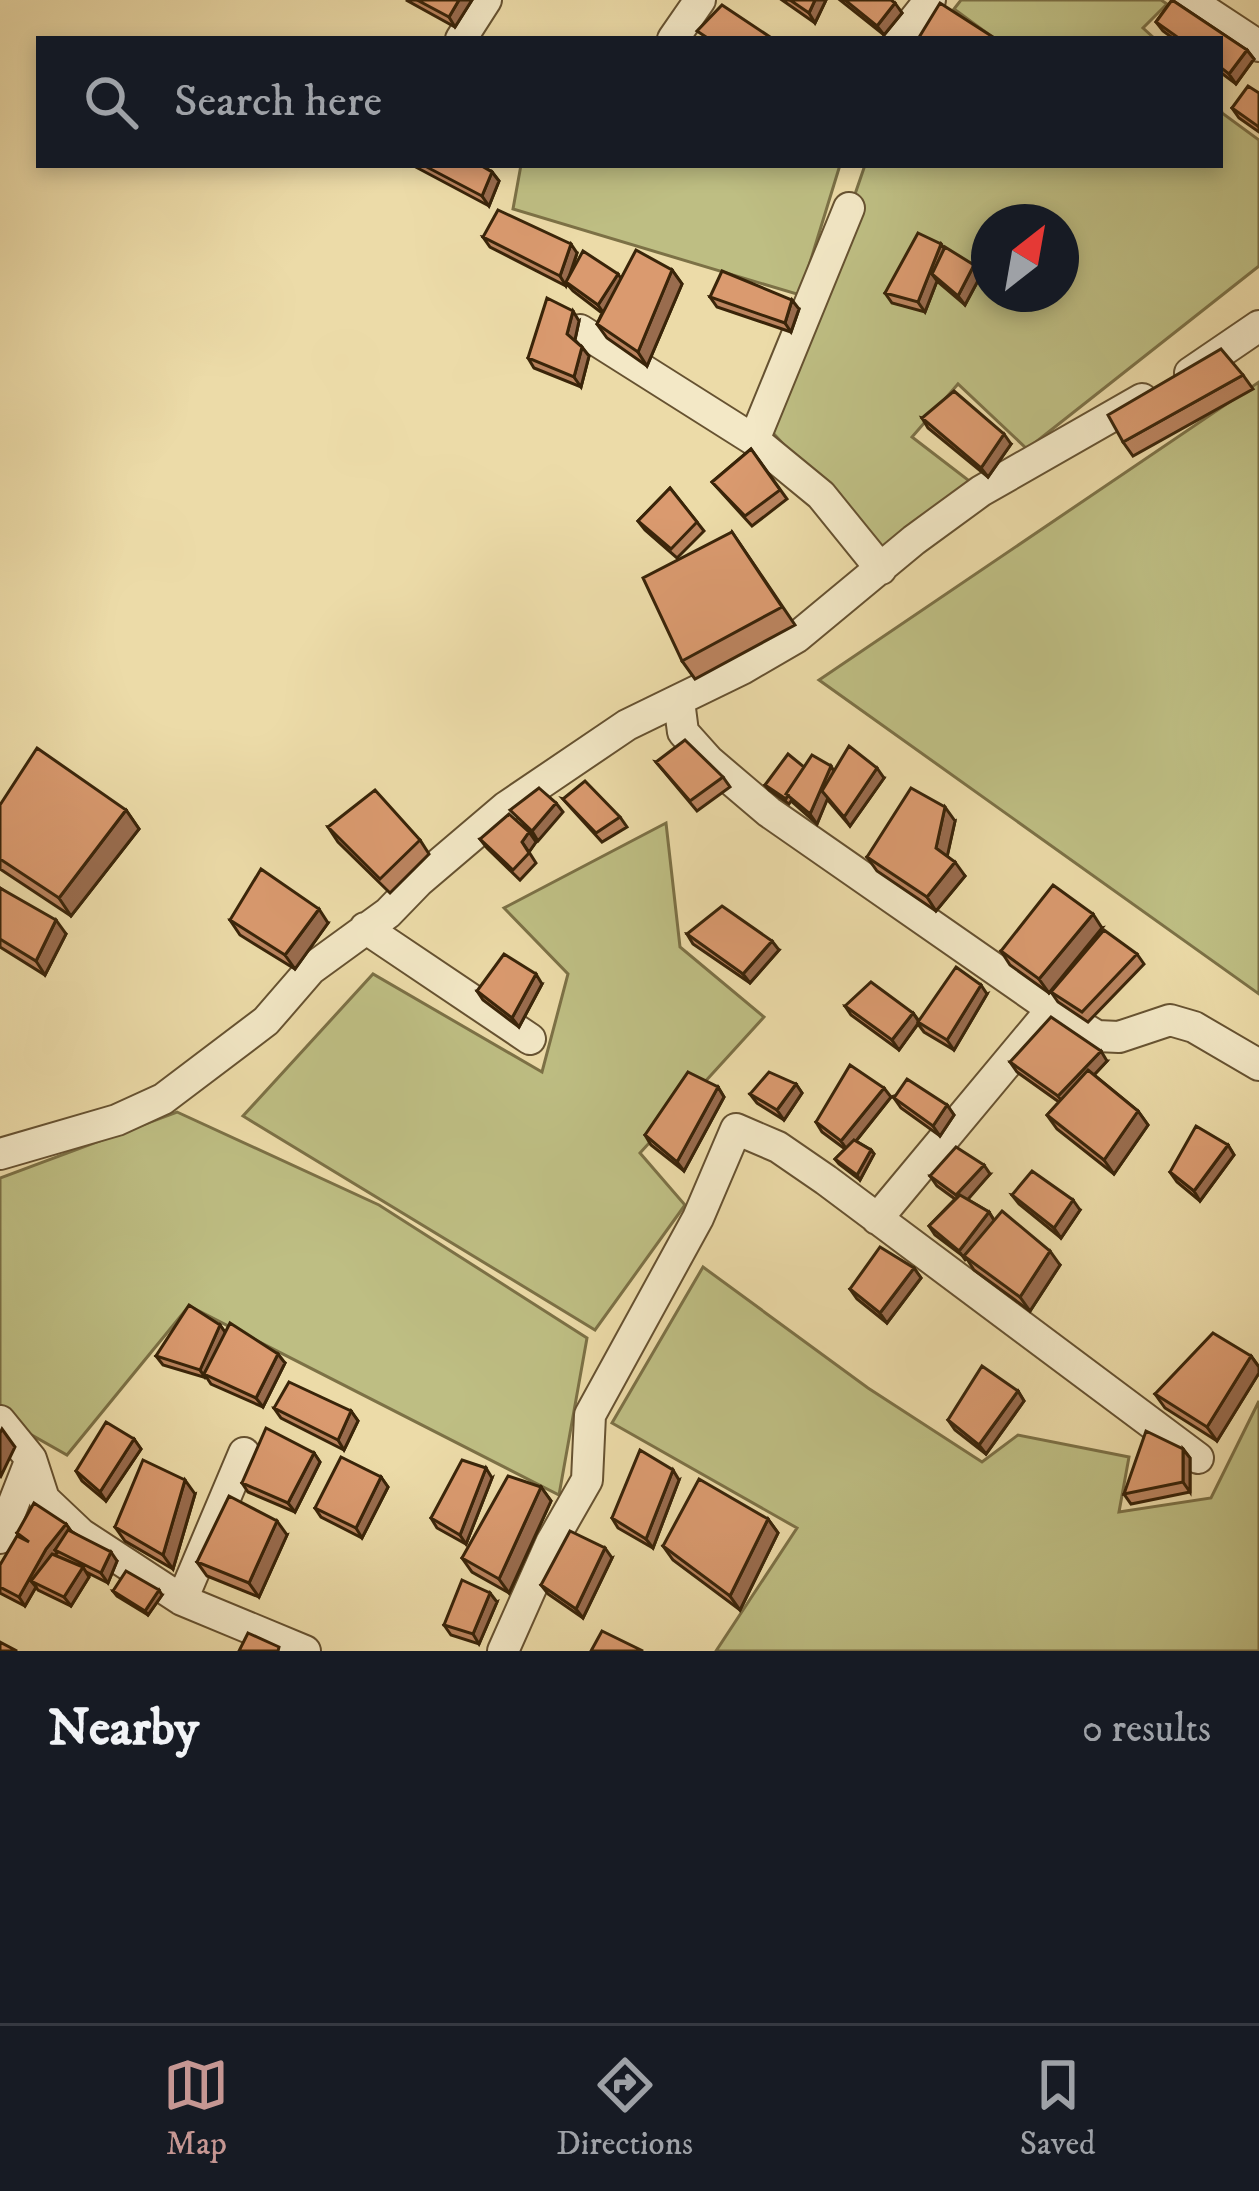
<!DOCTYPE html>
<style>
body{margin:0;font-family:"IM FELL DW Pica",serif;background:#242831;color:#f1f3f6}
.compass{position:absolute;left:971px;top:204px;width:108px;height:108px;border-radius:50%;background:#171b24;box-shadow:0 6px 18px #0003;rotate:31deg}
.list{margin:0;padding:0;list-style:none}
h2{display:flex;justify-content:space-between;align-items:center;height:156px;margin:0;padding:0 48px;font-size:51px}
h2 small{font-size:39px;font-weight:400;color:#9ea1a6}
.icon{flex:none;width:66px;height:66px;fill:none;stroke:currentColor;stroke-width:2;stroke-linecap:round;stroke-linejoin:round}
.map{position:relative;flex:none;width:1259px;height:1651px;overflow:hidden}
.search{position:absolute;background:#171b24;box-shadow:0 6px 18px #0003;left:36px;right:36px;top:36px;height:132px;display:flex;align-items:center;gap:30px;box-sizing:border-box;padding:0 42px;border-radius:0px;color:#9ea1a6;font-size:45px}
.sheet{height:372px;background:#171b24}
nav{display:flex;justify-content:space-around;align-items:center;box-sizing:border-box;height:168px;border-top:3px solid #363941;background:#171b24;font-size:33px;color:#9ea1a6}
nav a{display:grid;justify-items:center;gap:6px}
nav .on{color:#c59692}
.map>svg:first-child{display:block}
.green{fill:#bebe83;stroke:#7c7146;stroke-width:3;fill-rule:evenodd}
.lines{fill:none;stroke-linecap:round;stroke-linejoin:round}
.minor-casing{stroke:#665231;stroke-width:34}
.minor{stroke:#f3e8c6;stroke-width:30}
.wall{fill:#bb845f;stroke:#392409;stroke-width:3}
.shaded-wall{fill:#996c4e;stroke:#392409;stroke-width:3}
.building{fill:#da9a6f;stroke:#392409;stroke-width:3}
</style>
<div class="map">
<svg width="1259" height="1651" viewBox="0 0 1259 1651">
<rect width="100%" height="100%" fill="#ecdba8"/>
<filter id="stains"><feTurbulence type="fractalNoise" baseFrequency=".00167" numOctaves="4"/><feColorMatrix values="0 0 0 0 .2 0 0 0 0 .09 0 0 0 0 .02 0 0 0 .5 -.17"/></filter>
<radialGradient id="worn" r=".72"><stop offset=".6" stop-color="#630" stop-opacity="0"/><stop offset="1" stop-color="#630" stop-opacity=".3"/></radialGradient>
<path class="green" d="M961 0H1161L1167 4 1143 28 1155 39H995L954 9Z
M1220 102 1222 113 1259 140V266L1027 449 958 384 912 437 972 483 885 554 773 433 865 165H1220ZM989 222H1061V294H989Z
M521 165H840L800 295 513 209Z
M1259 382V994L819 680Z
M666 823 680 947 764 1017 640 1153 685 1205 595 1330 243 1116 373 974 542 1072 568 974 504 908Z
M177 1112 379 1205 587 1338 559 1495 189 1306 67 1455 0 1417V1178Z
M703 1267 868 1388 982 1462 1018 1435 1129 1457 1119 1512 1211 1498 1259 1401V1651H716L797 1528 612 1423Z"/>
<g class="lines">
<defs>
<path id="minor" d="M1189 0 1259 46
M461 39 486 0
M673 39 700 0
M899 39 930 0
M580 330 754 440 821 495 881 569
M1190 373 1259 326
M754 440 849 208
M679 701 683 732 709 761 769 812 1052 1009 1097 1036 1119 1037 1170 1020 1194 1027 1259 1065
M365 928 530 1039
M0 1154 117 1120 163 1099 266 1021 311 969 388 913 419 881 506 807 627 725 742 669 797 637 914 540 981 491 1142 399
M877 1219 1052 1009
M0 1421 31 1459 44 1499 81 1534 182 1600 305 1651
M0 1538 31 1459
M182 1600 244 1453
M503 1651 551 1543 587 1480 590 1415 698 1218 736 1129 778 1147 826 1180 1198 1458"/>
</defs>
<use href="#minor" class="minor-casing"/>
<use href="#minor" class="minor"/>
</g>
<path class="wall" d="M406 0H472L455 27Z
M782 0H826L815 23Z
M840 0H891L902 13 884 35Z
M1172 0 1247 50 1254 59 1236 84 1220 72V39H1174L1163 31 1156 22Z
M1259 93V132L1239 118 1232 108Z
M412 165H480L492 172 499 181 489 206Z
M483 237 577 253 571 272 621 278 672 270 682 284 647 366 607 338 597 324 602 313 573 291 567 284 566 286 490 247Z
M941 244 944 249 981 275 965 305 937 281 925 312 892 303 885 293Z
M710 297 799 309 791 332 717 307Z
M579 321 575 340 589 356 581 387 534 368 528 358Z
M1243 375 1253 389 1133 456 1123 442Z
M922 418 1011 444 988 477 928 428Z
M751 449 787 499 752 526 712 482Z
M670 488 704 531 677 558 645 530 638 521Z
M732 532 795 625 695 679 682 661Z
M656 762 723 777 730 787 697 811Z
M804 767 834 771 884 778 850 826 827 799 817 824 791 801 789 804 769 790 765 785Z
M563 799 620 817 627 827 602 842Z
M0 805 126 810 139 829 71 916 0 869Z
M955 821 947 856 965 876 936 911 877 871 867 857Z
M328 827 420 840 429 854 390 893 338 842Z
M529 832 536 842 529 852 536 863 520 880 487 848 480 839Z
M0 888 66 934 45 975 0 947Z
M230 920 328 923 295 969 240 935Z
M1102 928 1049 993 1010 965 1001 951Z
M687 934 779 950 750 983 693 944Z
M1137 954 1144 964 1088 1022 1058 1002 1051 992Z
M542 984 519 1027 483 1000 477 991Z
M987 994 954 1050 924 1032 918 1024 899 1050 851 1015 845 1006 913 1013 919 1021Z
M1107 1061 1094 1075 1138 1111 1148 1125 1114 1174 1057 1129 1047 1115 1059 1102 1017 1072 1010 1062Z
M796 1084 802 1093 784 1120 757 1103 750 1094Z
M718 1087 724 1097 684 1171 651 1145 645 1135Z
M891 1097 856 1141 871 1150 874 1154 860 1180 839 1164 835 1159 845 1149 822 1132 816 1122Z
M894 1098 947 1105 954 1115 940 1136 901 1108Z
M1228 1145 1234 1155 1200 1201 1177 1182 1170 1172Z
M990 1174 967 1199 989 1212 994 1220 1060 1265 1030 1311 974 1270 967 1259 935 1235 929 1226 955 1199 937 1186 930 1176Z
M1012 1195 1080 1210 1061 1238 1019 1204Z
M914 1268 921 1278 887 1323 857 1299 850 1289Z
M220 1325 225 1332 285 1363 263 1407 211 1384 207 1378 163 1365 156 1356Z
M1251 1356 1259 1367V1373L1217 1441 1165 1408 1155 1394Z
M1018 1391 1024 1401 986 1454 955 1430 948 1420Z
M274 1408 351 1411 358 1421 344 1450 281 1418Z
M134 1439 141 1449 106 1501 82 1481 76 1471Z
M1183 1449 1190 1458V1492L1131 1504 1124 1494Z
M314 1453 320 1462 295 1512 248 1492 242 1483Z
M381 1477 388 1487 362 1538 321 1517 315 1508Z
M492 1478 466 1544 437 1528 431 1518Z
M679 1480 653 1548 618 1528 612 1518Z
M541 1487 551 1501 509 1593 472 1572 462 1558Z
M195 1494 173 1569 125 1541 115 1527Z
M768 1519 778 1533 740 1610 673 1560 663 1546Z
M66 1524 71 1531 117 1561 108 1583 86 1572 89 1577 71 1606 38 1590 36 1587 25 1606 0 1593V1565L20 1538 17 1533Z
M287 1535 259 1597 207 1576 197 1562Z
M612 1558 583 1618 548 1594 541 1585Z
M113 1591 162 1595 148 1615 117 1596Z
M497 1602 479 1644 451 1635 444 1625Z"/>
<path class="shaded-wall" d="M459 0H472L455 27 449 17Z
M815 0H826L815 23 809 13Z
M895 3 902 13 884 35 877 26Z
M1247 50 1254 59 1236 84 1229 74Z
M492 172 499 181 489 206 482 196Z
M571 244 577 253 566 286 560 276Z
M941 244 948 254 932 274 937 281 925 312 918 302Z
M974 265 981 275 965 305 958 296Z
M672 270 682 284 647 366 638 352Z
M618 274 625 284 605 315 598 305Z
M792 300 799 309 791 332 785 323Z
M573 311 579 321 574 344 567 334Z
M582 347 589 356 581 387 574 377Z
M1004 434 1011 444 988 477 981 468Z
M831 766 837 776 817 824 810 814Z
M877 768 884 778 850 826 844 817Z
M556 803 563 812 538 841 532 831Z
M945 807 955 821 946 862 936 848Z
M126 810 139 829 71 916 59 898Z
M529 832 536 842 529 852 522 842Z
M955 862 965 876 936 911 927 897Z
M319 909 328 923 295 969 285 955Z
M1093 914 1102 928 1049 993 1039 979Z
M56 920 66 934 45 975 36 961Z
M772 941 779 950 750 983 743 974Z
M536 974 542 984 519 1027 512 1018Z
M981 985 987 994 954 1050 947 1040Z
M913 1013 919 1022 899 1050 892 1040Z
M1101 1051 1107 1061 1065 1106 1058 1096Z
M796 1084 802 1093 784 1120 777 1110Z
M718 1087 724 1097 684 1171 677 1162Z
M884 1088 891 1097 848 1151 841 1141Z
M947 1105 954 1115 940 1136 933 1126Z
M1138 1111 1148 1125 1114 1174 1104 1160Z
M1228 1145 1234 1155 1200 1201 1194 1191Z
M871 1150 874 1154 860 1180 857 1175Z
M984 1165 990 1174 963 1205 956 1195Z
M1073 1200 1080 1210 1061 1238 1054 1228Z
M989 1212 995 1222 964 1256 966 1261 959 1251Z
M1050 1251 1060 1265 1030 1311 1020 1297Z
M914 1268 921 1278 887 1323 880 1313Z
M220 1325 227 1335 204 1374 206 1379 200 1370Z
M278 1354 285 1363 263 1407 256 1398Z
M1251 1356 1259 1367V1373L1217 1441 1207 1427Z
M1018 1391 1024 1401 986 1454 979 1445Z
M351 1411 358 1421 344 1450 338 1440Z
M2 1429 15 1447 0 1478V1433Z
M134 1439 141 1449 106 1501 100 1492Z
M1183 1449 1190 1458V1492L1183 1482Z
M314 1453 320 1462 295 1512 288 1503Z
M486 1468 492 1478 466 1544 460 1535Z
M673 1470 679 1480 653 1548 646 1539Z
M381 1477 388 1487 362 1538 356 1528Z
M185 1480 195 1494 173 1569 163 1555Z
M541 1487 551 1501 509 1593 499 1579Z
M768 1519 778 1533 740 1610 730 1596Z
M277 1521 287 1535 259 1597 249 1583Z
M66 1524 73 1534 55 1550 57 1553 31 1581 36 1587 25 1606 19 1597 46 1549Z
M605 1548 612 1558 583 1618 576 1609Z
M111 1552 117 1561 108 1583 101 1573Z
M83 1567 89 1577 71 1606 64 1597Z
M159 1590 162 1595 148 1615 145 1611Z
M490 1593 497 1602 479 1644 473 1634Z"/>
<path class="building" d="M417 0H459L449 17Z
M790 0H815L809 13Z
M845 0H891L895 3 877 26Z
M1172 0 1247 50 1229 74 1220 67V39H1180L1156 22Z
M940 3 996 39H918Z
M722 5 773 39H709L697 31Z
M1248 86 1259 93V127L1232 108Z
M423 165H480L492 172 482 196Z
M498 210 571 244 560 276 483 237Z
M918 233 941 244 918 302 885 293Z
M945 247 974 265 958 296 932 274Z
M636 250 672 270 638 352 597 324Z
M583 251 618 274 598 305 566 282Z
M722 271 792 300 785 323 710 297Z
M547 298 573 311 567 334 582 347 574 377 528 358Z
M1221 349 1243 375 1123 442 1108 415Z
M954 391 1004 434 981 468 922 418Z
M751 449 780 490 745 516 712 482Z
M670 488 697 522 671 549 638 521Z
M732 532 782 607 682 661 643 578Z
M685 740 723 777 690 801 656 762Z
M849 746 877 768 844 817 822 791Z
M37 748 126 810 59 898 0 859V805Z
M788 754 804 767 786 794 788 795 786 799 765 785Z
M812 755 831 766 810 814 786 794Z
M585 781 620 817 596 833 563 799Z
M539 788 556 803 532 831 510 810Z
M911 788 945 807 936 848 955 862 927 897 867 857Z
M375 790 420 840 380 879 328 827Z
M509 814 529 832 522 842 529 853 513 870 480 839Z
M261 869 319 909 285 955 230 920Z
M1053 885 1093 914 1039 979 1001 951Z
M0 888 56 920 36 961 0 939Z
M722 906 772 941 743 974 687 934Z
M1104 930 1137 954 1082 1012 1051 992Z
M504 954 536 974 512 1018 477 991Z
M956 967 981 985 947 1040 918 1022Z
M871 982 913 1013 892 1040 845 1006Z
M1051 1017 1101 1051 1058 1096 1010 1062Z
M850 1065 884 1088 841 1141 816 1122Z
M1088 1070 1138 1111 1104 1160 1047 1115Z
M688 1072 718 1087 677 1162 645 1135Z
M769 1072 796 1084 777 1110 750 1094Z
M907 1079 947 1105 933 1126 894 1098Z
M1196 1126 1228 1145 1194 1191 1170 1172Z
M854 1140 871 1150 857 1175 835 1159Z
M956 1147 984 1165 956 1195 930 1176Z
M1032 1171 1073 1200 1054 1228 1012 1195Z
M960 1195 989 1212 959 1251 929 1226Z
M1002 1211 1050 1251 1020 1297 964 1256Z
M880 1247 914 1268 880 1313 850 1289Z
M189 1305 220 1325 200 1370 156 1356Z
M230 1323 278 1354 256 1398 204 1374Z
M1213 1333 1251 1356 1207 1427 1155 1394Z
M982 1366 1018 1391 979 1445 948 1420Z
M289 1382 351 1411 338 1440 274 1408Z
M106 1422 134 1439 100 1492 76 1471Z
M266 1428 314 1453 288 1503 242 1483Z
M1146 1431 1183 1449V1482L1124 1494Z
M640 1450 673 1470 646 1539 612 1518Z
M341 1457 381 1477 356 1528 315 1508Z
M143 1460 185 1480 163 1555 115 1527Z
M462 1460 486 1468 460 1535 431 1518Z
M508 1476 541 1487 499 1579 462 1558Z
M699 1479 768 1519 730 1596 663 1546Z
M229 1496 277 1521 249 1583 197 1562Z
M34 1503 66 1524 46 1549 19 1597 0 1587V1565L17 1536 29 1542 17 1533Z
M68 1530 111 1552 101 1573 55 1550Z
M570 1531 605 1548 576 1609 541 1585Z
M52 1554 83 1567 64 1597 31 1581Z
M126 1571 159 1590 145 1611 113 1591Z
M462 1580 490 1593 473 1634 444 1625Z
M602 1631 643 1651H591Z
M248 1633 279 1647 278 1651H239Z
M0 1642 17 1651H0Z"/>
<rect width="100%" height="100%" filter="url(#stains)"/>
<rect width="100%" height="100%" fill="url(#worn)"/>
</svg>
<svg class="compass" viewBox="-18 -18 36 36"><path d="M0-13l5 13h-10z" fill="#e53935"/><path d="M0 13l5-13h-10z" fill="#9ea1a6"/></svg>
<div class="search"><svg class="icon" aria-label="search" viewBox="0 0 24 24"><circle cx="10" cy="10" r="6"/><path d="M15 15l6 6"/></svg>Search here</div>
</div>
<section class="sheet">
<h2>Nearby<small>0 results</small></h2>
<ul class="list">
</ul>
</section>
<nav>
<a class="on"><svg class="icon" aria-label="map" viewBox="0 0 24 24"><path d="M3 6l6-2 6 2 6-2v14l-6 2-6-2-6 2zM9 4v14M15 6v14"/></svg>Map</a>
<a><svg class="icon" aria-label="directions" viewBox="0 0 24 24"><path d="M12 3l9 9-9 9-9-9zM9 14v-3h6M13 9l2 2-2 2"/></svg>Directions</a>
<a><svg class="icon" aria-label="saved" viewBox="0 0 24 24"><path d="M7 4h10v16l-5-4-5 4z"/></svg>Saved</a>
</nav>
